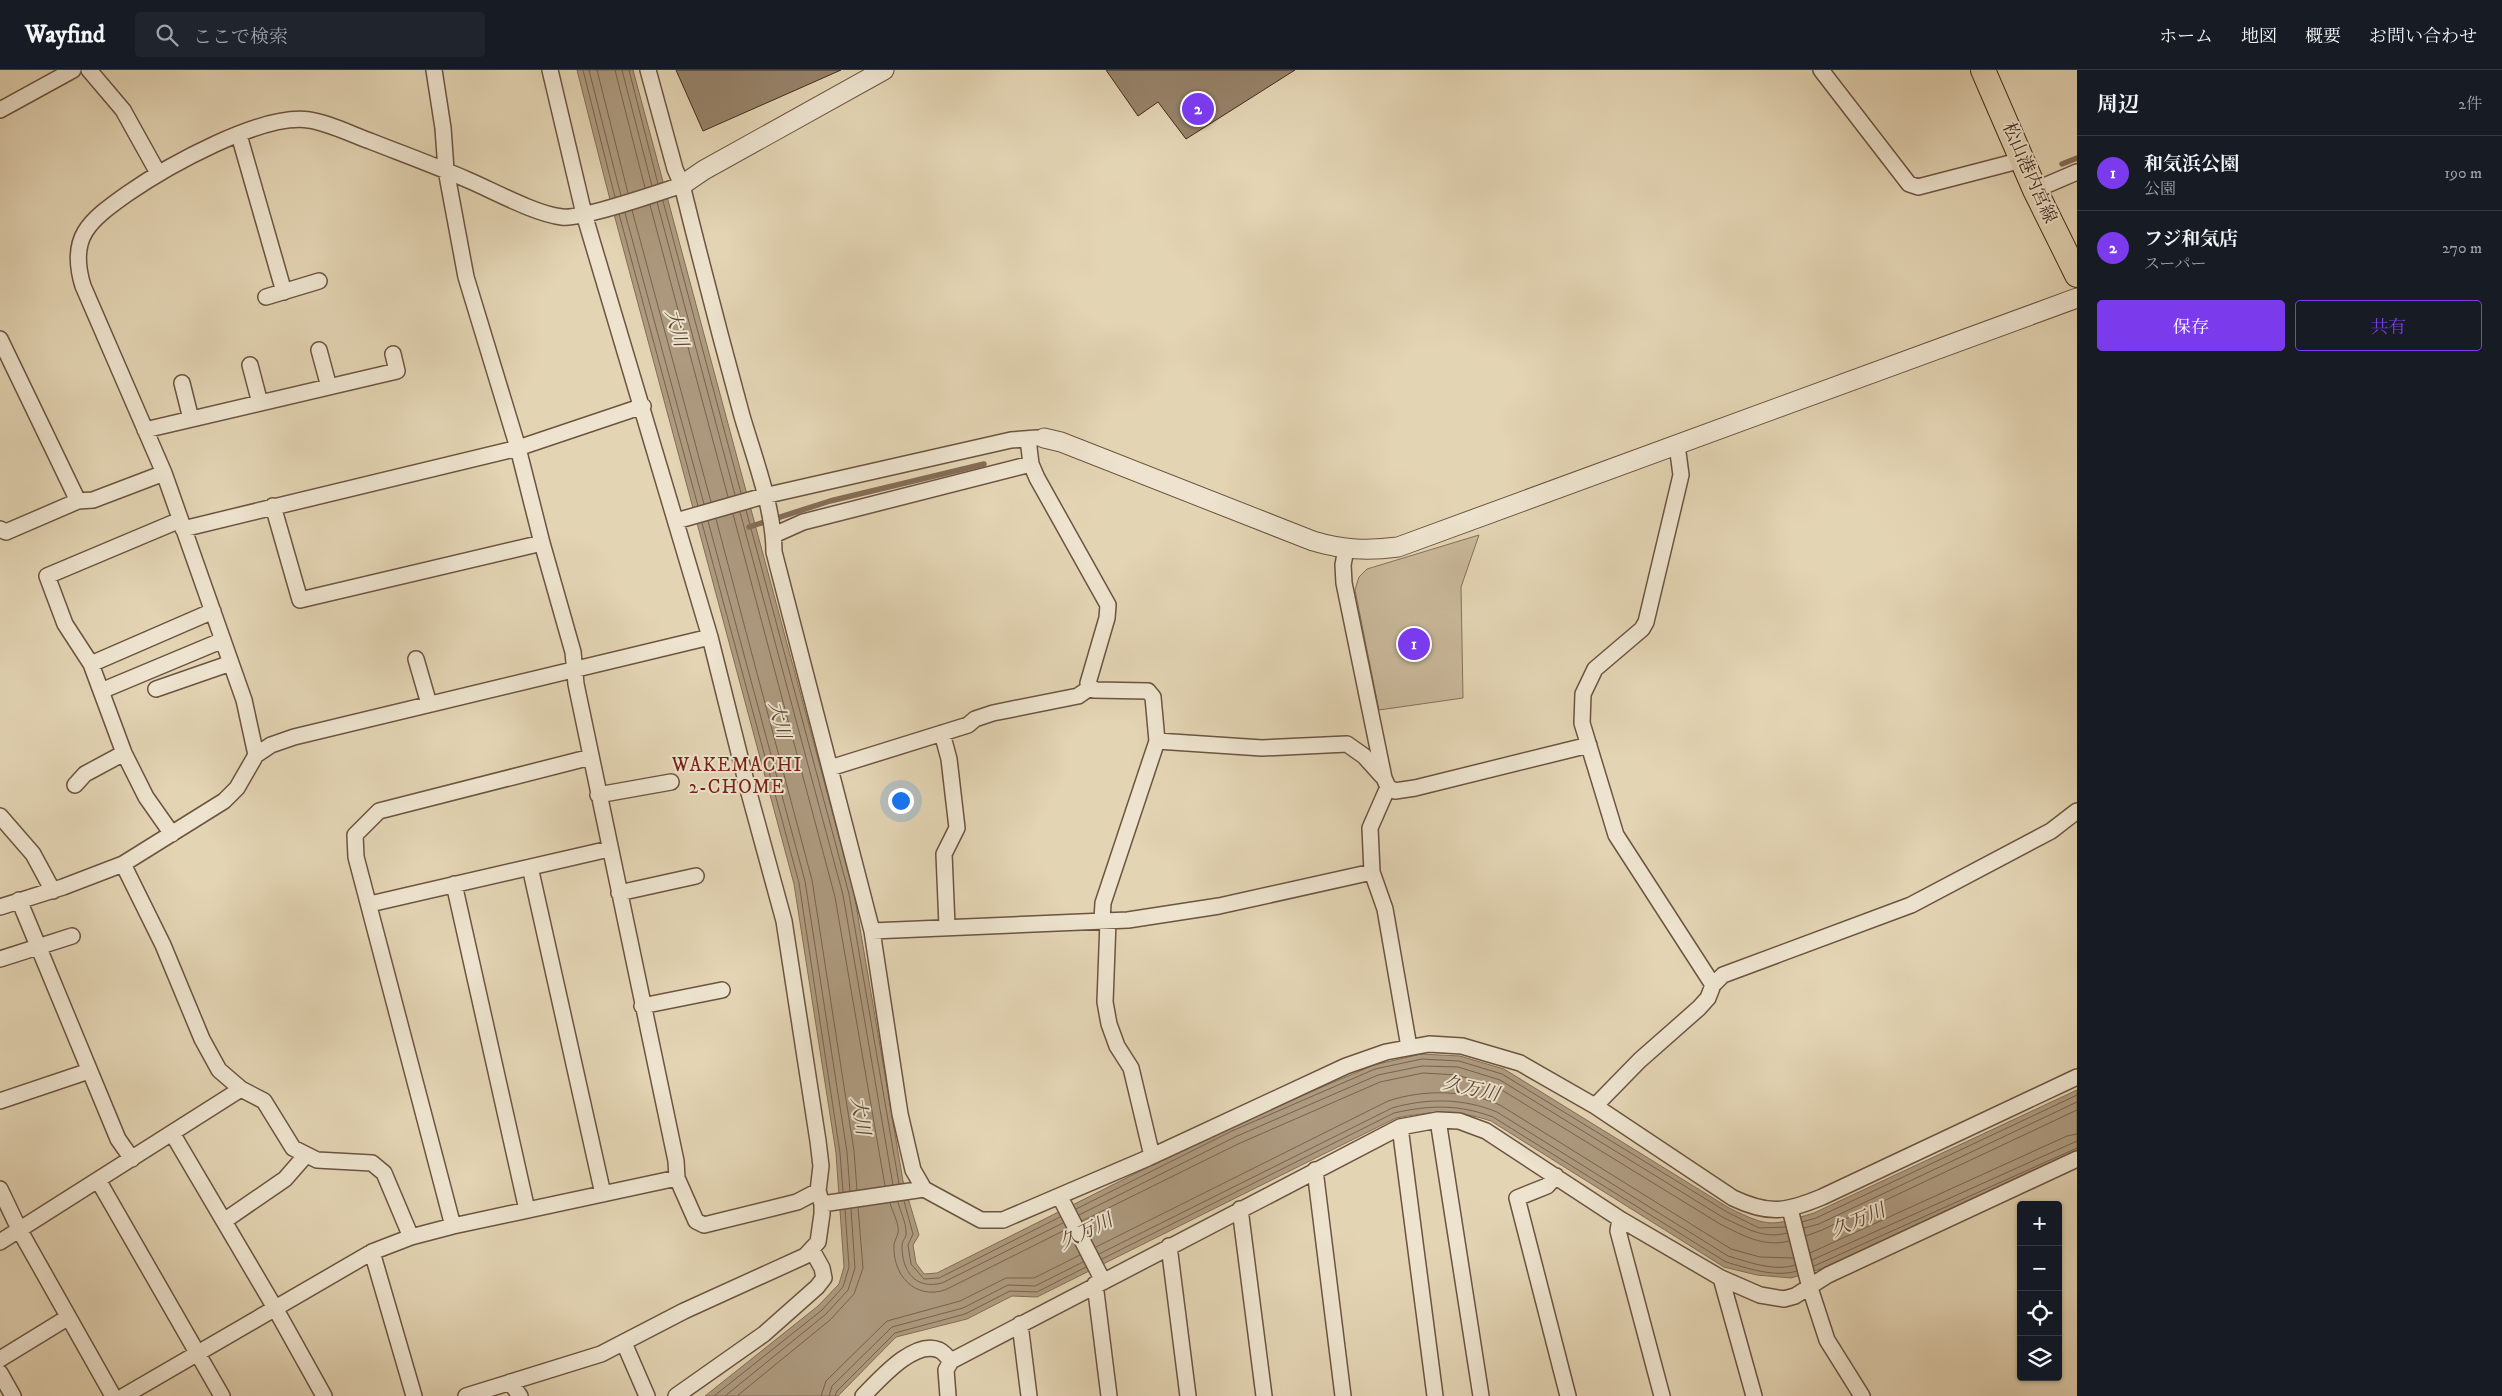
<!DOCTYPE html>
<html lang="ja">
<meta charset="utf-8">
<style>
body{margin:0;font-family:"IM FELL DW Pica","Noto Serif JP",serif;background:#20242c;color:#f1f3f6}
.controls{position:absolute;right:15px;bottom:15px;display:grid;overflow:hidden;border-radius:5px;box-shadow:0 1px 4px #0004}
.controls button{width:45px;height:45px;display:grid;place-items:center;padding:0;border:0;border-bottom:1px solid #363941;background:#171b24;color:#f1f3f6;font:25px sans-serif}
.you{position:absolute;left:900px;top:730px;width:18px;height:18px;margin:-12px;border:4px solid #fff;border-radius:50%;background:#1a73e8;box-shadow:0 0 0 8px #1a73e833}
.badge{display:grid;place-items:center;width:32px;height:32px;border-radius:50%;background:#7c3aed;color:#fff;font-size:16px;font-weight:700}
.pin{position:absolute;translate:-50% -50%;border:2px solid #fff;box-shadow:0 1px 5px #0006}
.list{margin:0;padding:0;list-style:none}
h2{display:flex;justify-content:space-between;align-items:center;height:65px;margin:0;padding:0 20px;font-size:21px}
h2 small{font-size:16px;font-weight:400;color:#9ea1a6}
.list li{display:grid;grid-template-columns:32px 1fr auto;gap:15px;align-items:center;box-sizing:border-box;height:75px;padding:0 20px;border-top:1px solid #363941}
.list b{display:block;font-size:19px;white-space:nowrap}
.list p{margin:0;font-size:16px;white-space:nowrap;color:#9ea1a6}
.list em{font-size:16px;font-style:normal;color:#9ea1a6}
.actions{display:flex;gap:10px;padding:15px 20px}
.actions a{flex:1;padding:11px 0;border:1px solid #7c3aed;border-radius:5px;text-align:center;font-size:18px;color:#7c3aed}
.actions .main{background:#7c3aed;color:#fff}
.icon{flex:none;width:28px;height:28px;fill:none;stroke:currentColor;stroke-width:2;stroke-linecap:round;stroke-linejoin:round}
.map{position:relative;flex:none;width:2077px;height:1326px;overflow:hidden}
header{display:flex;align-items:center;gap:30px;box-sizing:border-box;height:70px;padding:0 25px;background:#171b24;border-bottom:1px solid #363941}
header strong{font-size:24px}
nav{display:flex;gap:28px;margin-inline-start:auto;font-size:18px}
.search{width:350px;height:45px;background:#20242c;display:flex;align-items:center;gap:12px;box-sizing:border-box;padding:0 18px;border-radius:5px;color:#9ea1a6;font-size:19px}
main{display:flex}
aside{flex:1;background:#171b24}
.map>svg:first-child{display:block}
.green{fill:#c8b799;stroke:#867059}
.water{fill:#ad9a7f;stroke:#836d56}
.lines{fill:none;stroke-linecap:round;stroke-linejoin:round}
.shore{stroke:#78624c;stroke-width:1}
.stream{stroke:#836d56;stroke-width:5.5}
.building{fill:#978269;stroke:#442a19}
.minor-casing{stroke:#6c5440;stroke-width:18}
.tertiary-casing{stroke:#6c5440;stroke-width:21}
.primary-casing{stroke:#442a19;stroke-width:26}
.minor{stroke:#ede3ce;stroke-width:15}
.tertiary{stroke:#ede3ce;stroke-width:19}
.primary{stroke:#e3d4b3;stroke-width:24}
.labels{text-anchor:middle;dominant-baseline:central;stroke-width:4;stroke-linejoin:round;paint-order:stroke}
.street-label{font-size:18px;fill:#442a19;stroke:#ede3ce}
.water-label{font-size:19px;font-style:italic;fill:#5e4632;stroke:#ede3ce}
.neighbourhood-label{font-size:19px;letter-spacing:1px;fill:#7a1f14;stroke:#ede3ce}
</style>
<header>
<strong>Wayfind</strong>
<div class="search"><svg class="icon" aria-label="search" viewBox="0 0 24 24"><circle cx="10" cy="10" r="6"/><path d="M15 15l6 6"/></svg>ここで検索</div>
<nav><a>ホーム</a><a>地図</a><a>概要</a><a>お問い合わせ</a></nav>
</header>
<main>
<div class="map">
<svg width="2077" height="1326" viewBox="0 0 2077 1326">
<rect width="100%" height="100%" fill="#e3d4b3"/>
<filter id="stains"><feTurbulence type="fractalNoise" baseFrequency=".004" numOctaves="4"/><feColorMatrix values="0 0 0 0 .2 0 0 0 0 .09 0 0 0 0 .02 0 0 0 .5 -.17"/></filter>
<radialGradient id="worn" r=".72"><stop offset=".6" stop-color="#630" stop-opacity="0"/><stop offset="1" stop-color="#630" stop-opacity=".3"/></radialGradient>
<path class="green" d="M1479 465 1461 517 1463 628 1379 640 1355 520 1359 507 1367 499Z"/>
<path class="water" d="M577 0H633L854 823 903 1111 919 1165 913 1175 916 1193 924 1204 937 1203 1230 1056 1374 995 1421 984 1460 986 1504 999 1729 1138C1770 1158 1771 1156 1814 1143L2077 1020V1082L1824 1198 1791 1208 1757 1205 1724 1197 1491 1051C1454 1039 1434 1041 1396 1048L1037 1227 1012 1226 967 1249 896 1267 838 1326H705L818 1236 839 1214 844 1197 836 1083 794 814 607 118Z"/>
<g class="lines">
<path class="shore" d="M583 0 615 127
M589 0 621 126
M597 0 628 123
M615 0 645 118
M622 0 652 116
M629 0 658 114
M663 131 741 423
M657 132 735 425
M650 135 728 427
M632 140 711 432
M625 143 704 434
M619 144 698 436
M746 440 849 824 899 1114
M740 442 843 825 893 1115
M733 444 835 827 885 1116
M716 449 812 810 854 1081 857 1120
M708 451 805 811 847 1082 850 1121
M702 453 799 813 840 1083 843 1122
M904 1131 913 1164 908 1175 911 1194 924 1209 939 1208 1060 1147
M898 1132C900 1141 906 1152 906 1162 907 1167 902 1170 902 1176 902 1201 915 1220 942 1213L1063 1153
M890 1133C892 1141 900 1155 898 1163 897 1167 895 1170 894 1174 892 1204 914 1230 945 1220L1067 1159
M1076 1139 1232 1061 1375 999 1422 989 1459 991 1502 1004 1727 1142 1759 1158 1786 1157
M1079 1145 1235 1067 1378 1005 1422 996 1458 997 1500 1010 1724 1148C1744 1157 1764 1170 1787 1163
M1082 1151 1238 1074 1380 1012 1423 1003 1457 1005 1497 1017 1720 1154C1742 1165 1764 1178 1789 1171
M1802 1152 1816 1148 2077 1025
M1804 1158 1819 1154 2077 1032
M1806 1166 1822 1160 2077 1040
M1096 1177 1388 1031C1424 1019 1466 1020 1500 1035L1731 1179 1760 1187 1793 1188
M1810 1183 2067 1066 2077 1064
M1099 1184 1392 1038C1427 1028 1463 1028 1497 1042L1728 1186C1748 1192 1775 1202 1795 1195
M1102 1189 1394 1043C1430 1035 1458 1034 1493 1047L1726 1192C1747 1198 1775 1208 1797 1201
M1812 1190 2077 1071
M1814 1196 2077 1078
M714 1326 822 1240 843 1217 849 1197 845 1139
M725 1326 826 1244 848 1220 855 1198 851 1139
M737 1326 830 1250 854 1224 863 1198 858 1137
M821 1326 826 1311 887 1251 960 1231 1006 1208H1034L1080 1185
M829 1326 832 1316 892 1257 963 1238 1008 1215 1035 1216 1083 1192
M835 1326 837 1321 895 1263 965 1244 1010 1221 1037 1222 1086 1197"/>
<path class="stream" d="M2062 94 2077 88
M749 457 830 431 984 394"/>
</g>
<path class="building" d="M676 0H841L703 61Z
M1106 0H1295L1186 69 1158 32 1138 46Z"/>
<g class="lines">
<defs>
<path id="minor" d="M89 0 123 40 158 103
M434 0 443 58 446 100 466 207 518 378 542 473 573 582 576 614 676 1091 677 1108
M648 0 675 99 682 115C701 192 721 269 742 346 754 387 774 439 774 482L872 861 900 1044 913 1100 924 1119
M1821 0 1909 114 1918 117 2022 90
M0 40 73 0
M239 65 284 222
M2035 120 2077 102
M266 227 319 211
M0 269 78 431
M319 280 329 317
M250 295 260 333
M182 313 191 349
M145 360 397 301 393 284
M1028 369 1031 394 1037 408 1108 535 1107 548 1088 613 1094 620 1148 621 1153 627 1157 671 1103 833 1102 850
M1677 375 1681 405 1646 552 1642 559 1595 599 1583 624 1582 653 1616 765 1713 915
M273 436 300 530 542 473
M676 451 764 426 1011 370 1037 368
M0 459 6 462 78 431 93 430 164 403
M183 459 518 378 643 336
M774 465 803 452 1031 394
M1346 479 1343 495 1344 513 1384 708 1388 717 1370 758 1372 802 1385 839 1409 977
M416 589 429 634
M91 594 65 554 47 506 180 450
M156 619 231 593
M101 621 223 570
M942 663 949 689 957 758 944 784 947 856
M1157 671 1262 678 1347 674 1364 686 1382 706
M256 685 271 675 294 667 710 567
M830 698 968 655 975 649 993 643 1078 626 1091 617
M75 715 85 704 124 683
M1388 717 1395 721 1415 718 1589 675
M598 725 671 712
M0 746 33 784 53 821
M172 764 146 727 124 683 91 594 213 541
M123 794 163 875 202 969 219 1000 241 1019
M530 797 603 1124
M454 814 527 1140
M619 823 696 806
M19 830 118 1069 132 1089
M370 834 609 779
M0 837 63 817 123 794 224 731 237 718 256 685 244 630 164 403 83 216C68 167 89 151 127 124 166 97 261 43 309 50 330 53 350 64 370 71 403 84 436 96 468 110 494 121 535 144 562 147 581 150 660 122 682 115
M1108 851 1105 932 1109 954 1117 976 1131 998 1152 1086
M872 861 1128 850 1219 836 1372 802
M0 889 72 866
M642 936 722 920
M0 1031 89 1001
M1595 1036 1640 990 1699 938 1708 928 1713 915 1723 905 1911 835 2051 761 2077 741
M1438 1050 1481 1326
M1400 1057 1435 1326
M172 1063 275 1238 324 1326
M1315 1100 1343 1326
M1556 1106 1547 1116 1517 1128 1568 1326
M98 1110 222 1326
M0 1119 20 1161 113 1326
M1060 1127 1103 1211
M822 1134 924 1119 981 1150H1003L1148 1088 1346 996 1386 982 1429 974 1462 976 1520 993 1595 1036 1733 1128C1769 1145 1786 1142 1822 1127L2077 1007
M1240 1139 1264 1326
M1790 1139 1810 1218 1827 1270 1862 1326
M1620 1149 1618 1161 1662 1326
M224 1151 285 1109 306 1085
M453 1156 356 787 355 765 379 741 591 687
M0 1172 241 1019 264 1031 293 1078 317 1090 372 1093 384 1103 411 1167 453 1156 677 1108 696 1151 704 1155 797 1132 818 1121
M1169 1176 1188 1326
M372 1182 414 1326
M1721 1208 1754 1326
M1095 1214 1109 1326
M1020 1254 1029 1326
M624 1273 647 1326
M0 1289 67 1248
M0 1303 13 1326
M510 1312 520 1326
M124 1326 372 1182 411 1167
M466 1326 601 1284 684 1241 805 1186 818 1172 822 1144V1134L818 1121 821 1096 818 1071 784 851 749 723 710 567 584 144 550 0
M676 1326 764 1264 817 1217 824 1208 822 1198 812 1180
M863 1326C879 1310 914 1269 939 1280 944 1282 947 1287 951 1291
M948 1326 946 1300 951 1291 1400 1057 1438 1050 1459 1051 1486 1061 1620 1149 1721 1208 1760 1225 1784 1229 1795 1226 1828 1205 2077 1089"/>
<path id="tertiary" d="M682 115 704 100 884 0
M1044 368 1061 372 1313 471C1343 480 1368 481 1398 477L2077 228"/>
<path id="primary" d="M1983 0 2035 120 2077 205"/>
</defs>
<use href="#minor" class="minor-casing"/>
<use href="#tertiary" class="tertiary-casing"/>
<use href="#primary" class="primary-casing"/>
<use href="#minor" class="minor"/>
<use href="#tertiary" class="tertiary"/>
<use href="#primary" class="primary"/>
</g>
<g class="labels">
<g class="street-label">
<text transform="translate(2029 103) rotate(66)">松山港内宮線</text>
</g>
<g class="water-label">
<text transform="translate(676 258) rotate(74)">大川</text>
<text transform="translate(779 650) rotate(76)">大川</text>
<text transform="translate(1471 1019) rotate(13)">久万川</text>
<text transform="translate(860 1046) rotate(81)">大川</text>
<text transform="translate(1858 1151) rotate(-23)">久万川</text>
<text transform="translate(1086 1162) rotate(-26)">久万川</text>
</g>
<g class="neighbourhood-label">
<text x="737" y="695">WAKEMACHI<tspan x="737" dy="22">2-CHOME</tspan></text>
</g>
</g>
<rect width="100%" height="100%" filter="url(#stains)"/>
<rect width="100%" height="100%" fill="url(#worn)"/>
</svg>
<div class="controls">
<button>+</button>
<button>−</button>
<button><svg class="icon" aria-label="locate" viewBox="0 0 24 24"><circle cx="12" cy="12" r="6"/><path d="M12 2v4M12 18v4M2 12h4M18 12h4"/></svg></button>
<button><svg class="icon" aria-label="layers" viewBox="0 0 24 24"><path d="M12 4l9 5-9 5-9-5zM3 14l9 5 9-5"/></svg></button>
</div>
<div class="you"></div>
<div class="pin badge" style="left:1414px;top:574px">1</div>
<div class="pin badge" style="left:1198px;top:39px">2</div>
</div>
<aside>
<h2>周辺<small>2件</small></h2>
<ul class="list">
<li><span class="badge">1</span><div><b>和気浜公園</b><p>公園</p></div><em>190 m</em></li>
<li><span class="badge">2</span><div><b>フジ和気店</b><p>スーパー</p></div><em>270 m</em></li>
</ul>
<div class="actions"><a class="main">保存</a><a>共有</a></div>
</aside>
</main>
